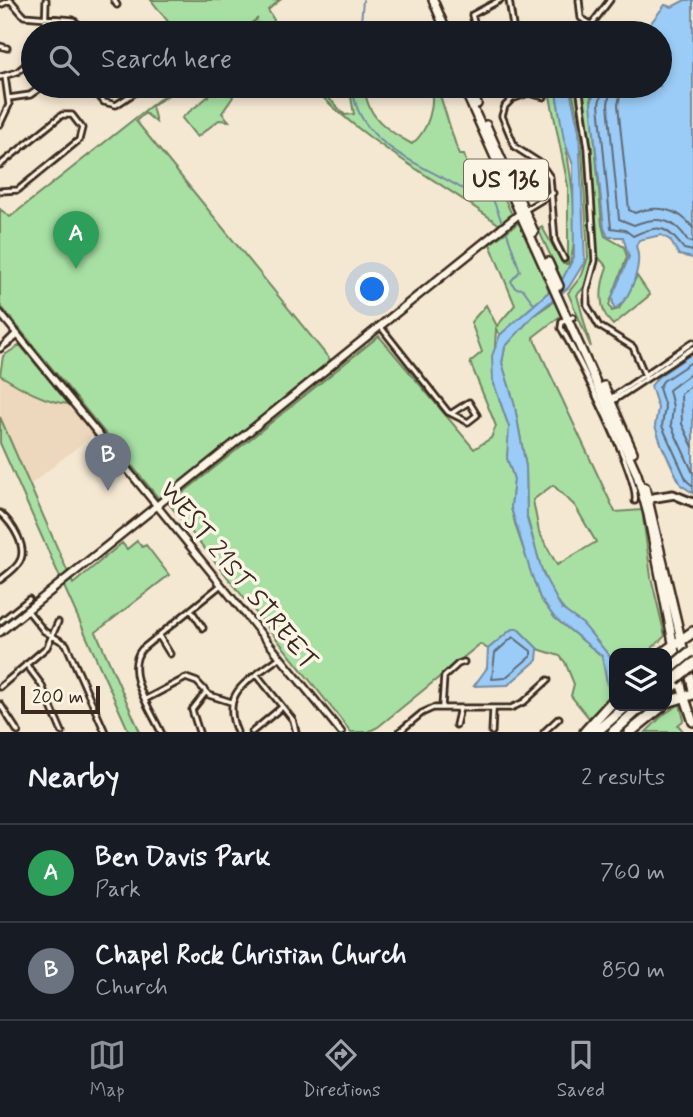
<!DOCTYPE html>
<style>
body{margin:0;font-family:Mynerve,sans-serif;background:#20242c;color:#f1f3f6}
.controls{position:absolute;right:21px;bottom:21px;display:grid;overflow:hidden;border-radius:14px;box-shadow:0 4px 10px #0003}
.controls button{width:63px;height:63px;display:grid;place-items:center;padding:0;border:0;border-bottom:2px solid #363941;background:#171b24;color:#f1f3f6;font:35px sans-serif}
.scale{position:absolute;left:21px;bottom:18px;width:79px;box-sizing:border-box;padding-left:7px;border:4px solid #3b2a1e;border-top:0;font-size:19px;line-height:24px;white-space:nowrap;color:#3b2a1e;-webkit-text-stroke:5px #fcf5e5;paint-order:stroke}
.you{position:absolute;left:373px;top:290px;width:24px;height:24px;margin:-18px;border:5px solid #fff;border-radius:50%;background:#1a73e8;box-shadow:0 0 0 10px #1a73e833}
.badge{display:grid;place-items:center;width:46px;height:46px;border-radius:50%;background:#8c9099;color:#fff;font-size:23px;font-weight:700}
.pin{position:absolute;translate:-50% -58px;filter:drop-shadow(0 2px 4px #0008)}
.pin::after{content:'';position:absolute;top:37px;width:24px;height:21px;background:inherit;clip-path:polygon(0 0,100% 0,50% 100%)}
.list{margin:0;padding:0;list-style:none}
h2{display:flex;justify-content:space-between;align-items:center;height:91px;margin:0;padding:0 28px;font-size:30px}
h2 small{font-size:23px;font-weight:400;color:#9ea1a6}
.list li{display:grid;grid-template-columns:46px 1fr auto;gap:21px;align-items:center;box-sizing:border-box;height:98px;padding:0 28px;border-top:2px solid #363941}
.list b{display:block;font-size:26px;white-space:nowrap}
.list p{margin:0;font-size:23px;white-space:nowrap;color:#9ea1a6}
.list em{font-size:23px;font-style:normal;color:#9ea1a6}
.icon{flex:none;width:38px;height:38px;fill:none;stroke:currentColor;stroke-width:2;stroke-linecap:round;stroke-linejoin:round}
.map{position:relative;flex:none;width:693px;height:732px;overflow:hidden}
.search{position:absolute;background:#171b24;box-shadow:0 4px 10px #0003;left:21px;right:21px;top:21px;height:77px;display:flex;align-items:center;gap:18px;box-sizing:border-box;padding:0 24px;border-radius:38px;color:#9ea1a6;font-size:26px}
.sheet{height:287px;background:#171b24}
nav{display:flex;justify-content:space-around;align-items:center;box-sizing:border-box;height:98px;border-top:2px solid #363941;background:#171b24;font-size:19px;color:#9ea1a6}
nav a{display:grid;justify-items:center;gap:4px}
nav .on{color:#8c9099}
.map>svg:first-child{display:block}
.built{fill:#edd8bd}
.green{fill:#a8e0a4;stroke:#728561;stroke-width:2;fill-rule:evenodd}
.water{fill:#9bccf7;stroke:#758ba0;stroke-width:2}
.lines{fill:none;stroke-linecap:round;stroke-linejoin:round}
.shore{stroke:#616b75;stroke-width:2}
.stream{stroke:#758ba0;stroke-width:2}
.minor-casing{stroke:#3b2a1e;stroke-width:9}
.tertiary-casing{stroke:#3b2a1e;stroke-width:10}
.secondary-casing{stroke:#3b2a1e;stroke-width:11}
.primary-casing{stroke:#3b2a1e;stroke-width:12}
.motorway-casing{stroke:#3b2a1e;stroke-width:14}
.minor{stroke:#fcf5e5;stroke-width:3.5}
.tertiary{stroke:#fcf5e5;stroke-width:5}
.secondary{stroke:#fcf5e5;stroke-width:6}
.primary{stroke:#fcf5e5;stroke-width:7}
.motorway{stroke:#fcf5e5;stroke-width:9}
.motorway-bridge-casing{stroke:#3b2a1e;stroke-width:14;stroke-linecap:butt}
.motorway-bridge{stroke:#fcf5e5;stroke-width:9}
.labels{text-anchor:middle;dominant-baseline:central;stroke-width:7;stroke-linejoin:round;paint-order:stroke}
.shield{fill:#fcf5e5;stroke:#75675a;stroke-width:2}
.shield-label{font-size:24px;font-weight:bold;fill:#3b2a1e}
.street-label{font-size:26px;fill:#3b2a1e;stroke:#fcf5e5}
</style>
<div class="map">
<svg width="693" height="732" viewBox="0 0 693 732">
<rect width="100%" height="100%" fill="#f5e8d3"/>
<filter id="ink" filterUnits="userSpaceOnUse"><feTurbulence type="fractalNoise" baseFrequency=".0143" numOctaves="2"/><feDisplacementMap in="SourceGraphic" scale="14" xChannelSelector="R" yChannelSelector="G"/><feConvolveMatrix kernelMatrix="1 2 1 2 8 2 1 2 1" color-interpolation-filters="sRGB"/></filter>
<g filter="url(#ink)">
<path class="built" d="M0 375 38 393 49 402 71 404 95 433 30 485 0 417Z"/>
<path class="green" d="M151 0H280L268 10 274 20 271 29 258 23 243 33 258 18 238 33H177Z
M176 86H182L152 106 156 122 145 113 136 121 332 362 159 499 0 305V209L10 217Z
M215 86H234L230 92 233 97 222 113 229 121 219 120 197 137 182 118C192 108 211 98 215 86Z
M312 86H317L345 115 354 114 349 86H365C365 116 388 131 412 144 428 131 436 105 430 86H442L438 89 459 155H464L473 181 495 177 513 217 501 226C438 179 365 144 312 86Z
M548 86H555C562 135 591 239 562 280L538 229 542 227 563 264H568V186Z
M571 86H590L602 225 605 236 624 247 627 257 609 305 612 311 619 309 637 276 650 295 613 325C597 310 600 286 607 267L599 258 592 260 585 286 577 295 591 347 568 293 582 275 588 257 581 132Z
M521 221 551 290 500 335 496 329 493 381 510 430 507 458 514 479 511 508 516 527 540 598 555 618 602 656 610 697 589 718 571 696 574 684 565 662 560 656 538 649 518 629H512L488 649 480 644 378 727 368 732H351L169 504 379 336 474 449 491 438 496 426 470 362 482 352 471 322 486 305 497 326 515 305 490 244Z
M556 300 563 314 533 337 615 512 642 510 651 577 665 636 647 653H614V670L553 597 541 568 527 517 526 467 514 402 502 363 505 347 511 340 533 316ZM553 485 575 506 596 542 557 565 539 532 533 500Z
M20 345 69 404C45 402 21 388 0 375L3 356Z
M0 417 73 584 122 543 127 549 137 541 142 547 146 545 169 575 96 632 140 732H129L0 443Z
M680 704 684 720 678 725 684 732H646L664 714Z"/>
<path class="water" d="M685 0H693V258L679 255 670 240 661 235 639 240 636 246C643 263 631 301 614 309L612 297 629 257 623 237H608L604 228 591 103 596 86H660V33H643L665 5 672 7Z
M555 86H569L579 131 585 261 569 287 533 316 505 347 502 363 514 402 526 467 527 519 543 574 562 609 583 624 612 659 614 706H624L632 732H623L610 697 602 656 555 618 540 598 531 573 511 508 514 479 507 458 509 427 493 381 492 356 500 335 562 280 574 257 573 165 564 140Z
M693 353V493L681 485 662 446 655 426 658 408 651 386 658 377Z
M512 629H518L538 649 537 660 508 685 474 686 487 668 488 649Z"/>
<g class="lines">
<path class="shore" d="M603 86 599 104 611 228 625 230 633 236C660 223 666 226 684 249L693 251
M611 86 608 104 619 219 634 225C657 216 675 218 688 241L693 242
M622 86 618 105 629 210 635 213C656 205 679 208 693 228
M693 361 663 381 659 388 665 407 662 426 687 481 693 486
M693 372 669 390 673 407 671 425 693 473
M693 384 681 394 682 424 693 447
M513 637 531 651V656L505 678 492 679 495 653Z"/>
<path class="stream" d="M360 33 363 0
M353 86C354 142 419 163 461 188L468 190 487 184 503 225
M506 230 520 271 511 281 515 288 523 289 534 304"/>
<defs>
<path id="minor" d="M10 0 24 16 73 20 89 33
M114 0 117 5
M509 0 514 33
M579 0 581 18 590 24
M0 5 11 0
M45 33 46 0
M477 33 472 15 500 0
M585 33 610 0
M0 46 7 48
M0 77 17 72 33 59
M90 86 104 102 116 105 145 86
M132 86 137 92
M491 86 503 89
M502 86 508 91 515 86
M579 86 588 148 595 261 587 290V305L599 326 633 347 646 378
M544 97 528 93 512 99 505 106 502 116 515 147 540 163 550 177 555 241 564 259
M9 98 30 95 43 86
M0 124 9 105 5 76
M0 165 62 115H72L82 128 79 140 18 190 0 191
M525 210 553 193
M573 317 562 321 561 328C576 353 640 479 635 501
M380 326 448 412 468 422 477 415 469 402 452 413
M2 347 16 333
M0 349 18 336
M611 398 693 342
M610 403 693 348
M648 497 673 493 693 501
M650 500 674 496 693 504
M0 513C12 523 30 549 18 564 14 570 6 575 0 580
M191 610 203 628
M28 611 44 631 66 644 105 732
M0 622 29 599
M159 636 170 654
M26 664 41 684 62 732
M257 675 293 720 296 732
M0 687 47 647 58 622
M146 699 186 678 197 682 209 695 231 702
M0 704 18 732
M442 707 444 677 458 664 464 662
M456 725 460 708
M161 732C151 710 123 671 142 649L221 585
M199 732 192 710 206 692
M237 732C219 690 250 681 280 657
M252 732 282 707
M399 732 422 713 433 708H511L524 702 548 680
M492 732 493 710
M544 732 559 718"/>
<path id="tertiary" d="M0 313 341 732"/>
<path id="secondary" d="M0 632 523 211"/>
<path id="primary" d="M433 0 447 33
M463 86 637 474 648 514 682 689 693 722
M469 86 477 104
M486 125 534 232
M548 262 559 286
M604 386 633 452
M645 487 693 690"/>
<path id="motorway" d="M663 653 693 632
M667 691 676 684
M667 702 693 694
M585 732 614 700
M596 732 626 706
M613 732 642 706
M630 732 662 706"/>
</defs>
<use href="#minor" class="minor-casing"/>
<use href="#tertiary" class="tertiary-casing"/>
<use href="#secondary" class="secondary-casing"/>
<use href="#primary" class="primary-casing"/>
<use href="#motorway" class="motorway-casing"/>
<use href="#minor" class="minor"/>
<use href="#tertiary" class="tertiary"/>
<use href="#secondary" class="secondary"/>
<use href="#primary" class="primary"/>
<use href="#motorway" class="motorway"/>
<defs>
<path id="motorway-bridge" d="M672 667 690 652
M675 679 693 664"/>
</defs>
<use href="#motorway-bridge" class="motorway-bridge-casing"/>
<use href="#motorway-bridge" class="motorway-bridge"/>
</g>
</g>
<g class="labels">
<rect class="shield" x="464" y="159.5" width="84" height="41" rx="5"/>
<g class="shield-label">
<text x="506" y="180">US 136</text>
</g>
<g class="street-label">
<text transform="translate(238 576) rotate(51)">WEST 21ST STREET</text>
</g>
</g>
</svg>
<div class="controls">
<button><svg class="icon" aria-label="layers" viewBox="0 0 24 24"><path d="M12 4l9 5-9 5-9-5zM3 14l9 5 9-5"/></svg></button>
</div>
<div class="scale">200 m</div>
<div class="you"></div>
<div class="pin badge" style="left:76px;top:269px;background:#2e9e5b">A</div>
<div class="pin badge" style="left:108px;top:491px;background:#6b7280">B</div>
<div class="search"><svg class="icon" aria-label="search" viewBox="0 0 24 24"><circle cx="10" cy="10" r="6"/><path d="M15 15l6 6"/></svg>Search here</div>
</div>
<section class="sheet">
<h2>Nearby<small>2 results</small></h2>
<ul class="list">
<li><span class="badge" style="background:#2e9e5b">A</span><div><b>Ben Davis Park</b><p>Park</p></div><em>760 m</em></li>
<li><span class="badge" style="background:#6b7280">B</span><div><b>Chapel Rock Christian Church</b><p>Church</p></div><em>850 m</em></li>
</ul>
</section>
<nav>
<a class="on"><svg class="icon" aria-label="map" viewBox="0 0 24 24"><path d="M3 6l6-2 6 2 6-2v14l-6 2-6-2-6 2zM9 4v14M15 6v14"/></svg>Map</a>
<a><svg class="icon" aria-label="directions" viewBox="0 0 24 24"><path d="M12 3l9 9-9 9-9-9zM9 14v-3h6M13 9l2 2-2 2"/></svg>Directions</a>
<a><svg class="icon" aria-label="saved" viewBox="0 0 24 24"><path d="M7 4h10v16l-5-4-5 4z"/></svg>Saved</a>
</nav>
